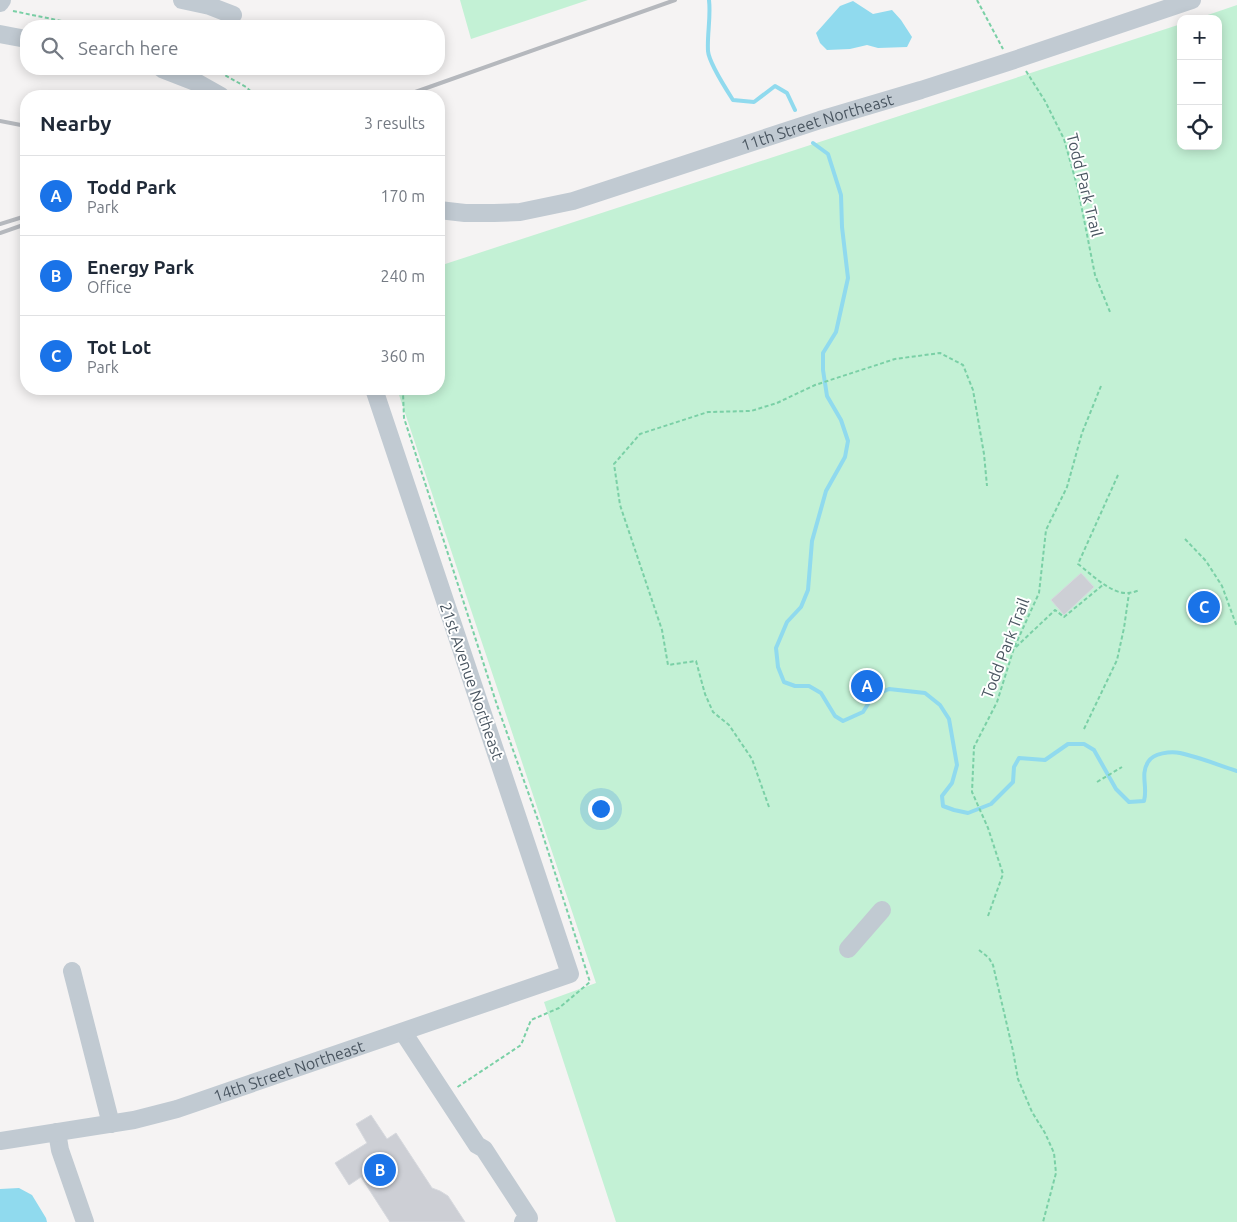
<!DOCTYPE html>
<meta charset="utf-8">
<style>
body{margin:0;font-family:Ubuntu,sans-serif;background:#f2f2f3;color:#1f2937}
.controls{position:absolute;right:15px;top:15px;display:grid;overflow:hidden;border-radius:10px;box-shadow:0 2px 12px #0003}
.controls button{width:45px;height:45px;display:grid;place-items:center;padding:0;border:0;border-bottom:1px solid #e0e1e3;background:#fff;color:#1f2937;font:25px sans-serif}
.you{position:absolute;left:600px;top:808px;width:18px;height:18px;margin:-12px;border:4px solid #fff;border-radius:50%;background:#1a73e8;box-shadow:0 0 0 8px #1a73e833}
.badge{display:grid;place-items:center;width:32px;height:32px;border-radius:50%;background:#1a73e8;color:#fff;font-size:16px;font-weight:700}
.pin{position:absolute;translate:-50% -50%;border:2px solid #fff;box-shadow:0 1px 5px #0006}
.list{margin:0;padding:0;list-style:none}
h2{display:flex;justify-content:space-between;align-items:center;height:65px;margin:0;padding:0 20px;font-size:21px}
h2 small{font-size:16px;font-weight:400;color:#747a83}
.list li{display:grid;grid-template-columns:32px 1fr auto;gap:15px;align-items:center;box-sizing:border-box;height:80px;padding:0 20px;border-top:1px solid #e0e1e3}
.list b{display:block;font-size:19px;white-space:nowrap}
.list p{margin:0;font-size:16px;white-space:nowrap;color:#747a83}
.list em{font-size:16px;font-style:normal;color:#747a83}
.icon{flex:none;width:28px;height:28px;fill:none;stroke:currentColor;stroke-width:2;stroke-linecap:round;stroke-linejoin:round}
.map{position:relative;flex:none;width:1237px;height:1222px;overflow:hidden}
.search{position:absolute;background:#fff;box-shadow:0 2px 12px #0003;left:20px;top:20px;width:425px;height:55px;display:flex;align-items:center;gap:12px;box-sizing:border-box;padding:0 18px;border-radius:20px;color:#747a83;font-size:19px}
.panel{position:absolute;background:#fff;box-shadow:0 2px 12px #0003;left:20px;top:90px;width:425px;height:305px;border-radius:20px}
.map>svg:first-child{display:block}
.green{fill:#c3f1d5}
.water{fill:#90daee}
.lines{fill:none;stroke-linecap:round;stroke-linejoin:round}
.stream{stroke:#90daee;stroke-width:4}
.building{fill:#cdcfd5;stroke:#d7d9de}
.path{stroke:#7ad0a6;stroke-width:2;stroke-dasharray:4 2.5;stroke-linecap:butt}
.minor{stroke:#c1cad2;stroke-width:18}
.rail{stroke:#b5b8bd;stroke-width:4}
.labels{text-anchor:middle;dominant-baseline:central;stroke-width:4;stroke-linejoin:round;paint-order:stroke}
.street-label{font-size:16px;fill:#4a5661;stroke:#fff}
</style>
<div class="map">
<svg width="1237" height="1222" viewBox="0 0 1237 1222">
<rect width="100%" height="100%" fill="#f5f3f3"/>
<path class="green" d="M460 0H588L471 39Z
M1237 5V1222H616L544 1002 596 983 397 389H439V266L1181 24V146H1218V19H1196Z"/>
<path class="water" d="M853 1 873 14 892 10 901 20 912 37 907 47 878 48 867 45 850 49 827 50 820 43 816 33 840 6Z
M19 1188 32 1195 46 1218 47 1222H0V1189Z"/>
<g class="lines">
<path class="stream" d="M709 0C711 17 707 34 708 51 709 63 726 89 733 100L754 102 775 86 787 93 795 110
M813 143 828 154 841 195 842 227 848 278 836 332 823 353V370L827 396 841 420 848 441 845 457 826 491 812 541 808 590 801 607 787 622 776 648 778 667 784 682 795 686H809L821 693 835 716 843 721 863 712 873 696 889 689 925 693 940 705 949 719 957 765 952 783 942 796 943 806 954 810 968 813 991 804 1013 782 1014 767 1019 758 1045 760 1068 744H1084L1094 750 1116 789 1129 802 1144 801C1148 787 1140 775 1148 762 1153 753 1171 751 1180 753 1199 757 1218 765 1237 771"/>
</g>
<path class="building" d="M1081 573 1094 587 1064 615 1051 600Z
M371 1115 387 1139 396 1133 432 1188 440 1191 448 1196 465 1222H390L361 1177 349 1185 335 1163 367 1143 356 1124Z"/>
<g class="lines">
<path class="path" d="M977 0 1003 49
M13 11 86 26
M214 69 246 87 256 96
M1026 71 1045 101 1064 139 1078 189 1095 275 1110 312
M402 389 403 393 404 418 497 705 538 820 590 982 559 1008 531 1020 521 1045 518 1047 456 1088
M1118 475 1078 564C1090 573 1112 595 1128 593 1132 593 1136 591 1140 590
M1185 539 1206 561 1222 586 1237 627
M1016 647 1055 610 1064 617 1104 584
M1084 729 1117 660 1124 628 1129 593
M1097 782 1122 767
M769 807 752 759 729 725 713 712 705 694 696 661 668 665 662 630 620 505 614 464 640 434 708 412 751 411 777 403 815 385 895 359 940 353 963 365 973 390 984 454 987 486
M988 916 1003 874 988 828 972 792 974 747 997 702 1014 648 1039 593 1046 530 1067 487 1082 433 1101 386
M979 950 989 958 993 965 1013 1051 1018 1079 1032 1112 1045 1133 1054 1153 1056 1173 1043 1222"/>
<g class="minor">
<path d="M182 0 210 6 233 15"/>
<path d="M0 3 2 0"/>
<path d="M0 34 26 39"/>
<path d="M162 69 198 83 221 96"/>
<path id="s1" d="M439 210 465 213H494L520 212 573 201 820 120 921 90 1017 59 1192 0"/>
<path d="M848 949 882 910"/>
<path d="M72 971 111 1124"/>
<path d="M403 1032 477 1145 484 1149 529 1218 523 1222"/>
<path d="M57 1132 60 1150 85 1222"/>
<path id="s2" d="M0 1141 134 1120 177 1109 570 974 374 389"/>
</g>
<path class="rail" d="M404 96 675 0
M0 121 26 126
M0 224 26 216
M0 233 26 224"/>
</g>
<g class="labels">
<g class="street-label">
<text stroke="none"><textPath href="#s1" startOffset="392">11th Street Northeast</textPath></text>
<text transform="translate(1085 185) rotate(76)">Todd Park Trail</text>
<text transform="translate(1005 648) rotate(-69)">Todd Park Trail</text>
<text transform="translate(472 681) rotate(71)">21st Avenue Northeast</text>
<text stroke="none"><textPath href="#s2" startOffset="298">14th Street Northeast</textPath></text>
</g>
</g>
</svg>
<div class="controls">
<button>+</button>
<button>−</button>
<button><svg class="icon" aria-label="locate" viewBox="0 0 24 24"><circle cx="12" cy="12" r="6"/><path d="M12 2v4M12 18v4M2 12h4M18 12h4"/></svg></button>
</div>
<div class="you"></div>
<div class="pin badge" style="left:867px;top:686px">A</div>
<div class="pin badge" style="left:380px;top:1170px">B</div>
<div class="pin badge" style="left:1204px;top:607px">C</div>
<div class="search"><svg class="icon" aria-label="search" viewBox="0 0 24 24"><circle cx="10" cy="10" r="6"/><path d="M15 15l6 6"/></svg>Search here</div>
<section class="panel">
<h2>Nearby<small>3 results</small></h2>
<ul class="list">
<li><span class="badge">A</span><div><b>Todd Park</b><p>Park</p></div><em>170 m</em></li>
<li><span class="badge">B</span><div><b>Energy Park</b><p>Office</p></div><em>240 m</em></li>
<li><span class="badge">C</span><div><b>Tot Lot</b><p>Park</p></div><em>360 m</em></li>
</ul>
</section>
</div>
